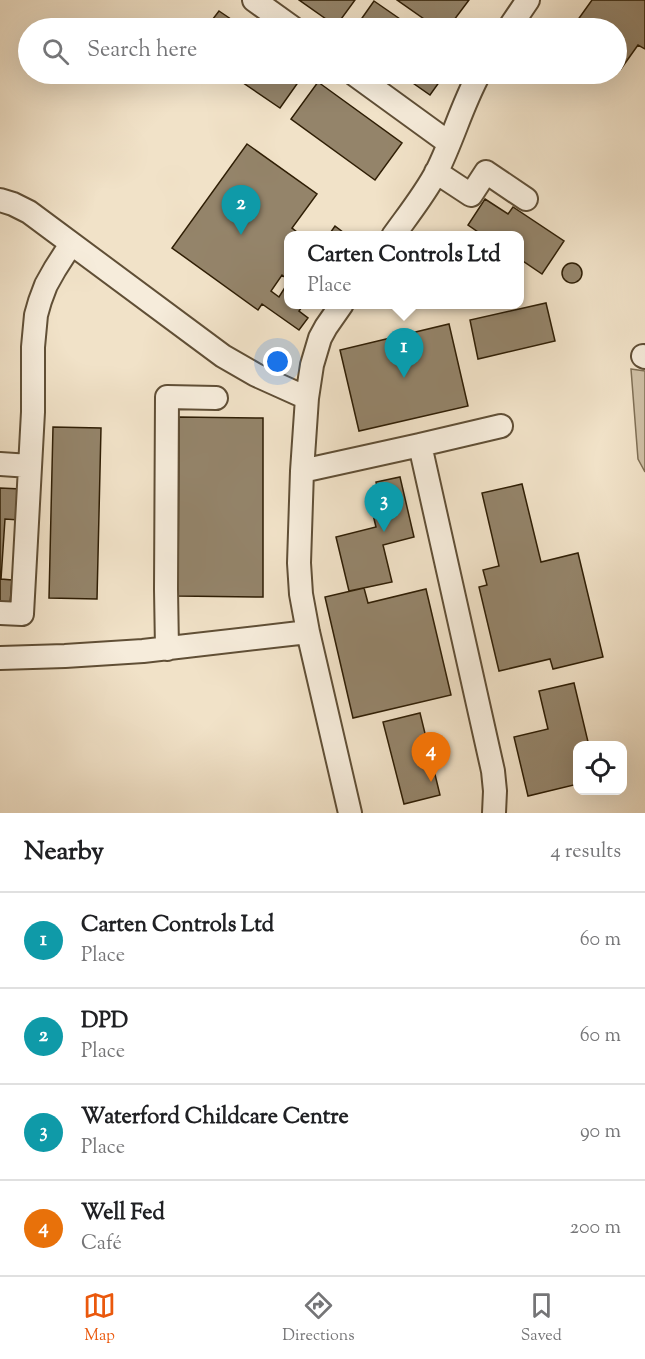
<!DOCTYPE html>
<meta charset="utf-8">
<style>
body{margin:0;font-family:"Sorts Mill Goudy",serif;background:#f2f2f2;color:#202124}
.controls{position:absolute;right:18px;bottom:18px;display:grid;overflow:hidden;border-radius:12px;box-shadow:0 6px 24px #0002}
.controls button{width:54px;height:54px;display:grid;place-items:center;padding:0;border:0;border-bottom:2px solid #e0e0e0;background:#fff;color:#202124;font:30px sans-serif}
.you{position:absolute;left:278px;top:362px;width:21px;height:21px;margin:-15px;border:4px solid #fff;border-radius:50%;background:#1a73e8;box-shadow:0 0 0 9px #1a73e833}
.badge{display:grid;place-items:center;width:39px;height:39px;border-radius:50%;background:#ea580c;color:#fff;font-size:20px;font-weight:700}
.pin{position:absolute;translate:-50% -50px;filter:drop-shadow(0 2px 3px #0008)}
.pin::after{content:'';position:absolute;top:32px;width:21px;height:18px;background:inherit;clip-path:polygon(0 0,100% 0,50% 100%)}
.popup{position:absolute;left:284px;top:231px;width:240px;height:78px;box-sizing:border-box;display:grid;place-content:center;border-radius:12px;background:#fff;filter:drop-shadow(0 2px 4px #0005);font-size:20px;white-space:nowrap;color:#757577}
.popup b{font-size:22px;color:#202124}
.popup::after{content:'';position:absolute;left:50%;top:100%;margin-left:-12px;border:12px solid transparent;border-top-color:#fff}
.list{margin:0;padding:0;list-style:none}
h2{display:flex;justify-content:space-between;align-items:center;height:78px;margin:0;padding:0 24px;font-size:26px}
h2 small{font-size:20px;font-weight:400;color:#757577}
.list li{display:grid;grid-template-columns:39px 1fr auto;gap:18px;align-items:center;box-sizing:border-box;height:96px;padding:0 24px;border-top:2px solid #e0e0e0}
.list b{display:block;font-size:22px;white-space:nowrap}
.list p{margin:0;font-size:20px;white-space:nowrap;color:#757577}
.list em{font-size:20px;font-style:normal;color:#757577}
.icon{flex:none;width:33px;height:33px;fill:none;stroke:currentColor;stroke-width:2;stroke-linecap:round;stroke-linejoin:round}
.map{position:relative;flex:none;width:645px;height:813px;overflow:hidden}
.search{position:absolute;background:#fff;box-shadow:0 6px 24px #0002;left:18px;right:18px;top:18px;height:66px;display:flex;align-items:center;gap:15px;box-sizing:border-box;padding:0 21px;border-radius:33px;color:#757577;font-size:22px}
.sheet{height:462px;background:#fff}
nav{display:flex;justify-content:space-around;align-items:center;box-sizing:border-box;height:84px;border-top:2px solid #e0e0e0;background:#fff;font-size:16px;color:#757577}
nav a{display:grid;justify-items:center;gap:3px}
nav .on{color:#ea580c}
.map>svg:first-child{display:block}
.green{fill:#d0c1a7;stroke:#807056;stroke-width:1.5}
.building{fill:#94846a;stroke:#2f1e05;stroke-width:1.5}
.lines{fill:none;stroke-linecap:round;stroke-linejoin:round}
.minor-casing{stroke:#604f36;stroke-width:26}
.minor{stroke:#f6ecdb;stroke-width:22}
</style>
<div class="map">
<svg width="645" height="813" viewBox="0 0 645 813">
<rect width="100%" height="100%" fill="#f1e2c8"/>
<filter id="stains"><feTurbulence type="fractalNoise" baseFrequency=".00333" numOctaves="4"/><feColorMatrix values="0 0 0 0 .2 0 0 0 0 .09 0 0 0 0 .02 0 0 0 .5 -.17"/></filter>
<radialGradient id="worn" r=".72"><stop offset=".6" stop-color="#630" stop-opacity="0"/><stop offset="1" stop-color="#630" stop-opacity=".3"/></radialGradient>
<path class="green" d="M631 369 645 371V472L638 459Z"/>
<path class="building" d="M299 0H355L336 26Z
M397 0H469L448 28H437Z
M592 0H645V49L638 45 621 69 616 66V28H572Z
M374 1 413 28H355Z
M219 11 244 28H206Z
M230 74H304L280 108Z
M400 74H445L430 95Z
M318 82 402 143 375 180 291 119Z
M247 144 317 194 292 228 302 236H288V280L282 275 271 291 279 297 284 289 288 293V304H304L299 311 308 318 299 330 262 304 258 310 172 248Z
M485 199 508 214 513 207 564 241 542 274 520 259V236H484L468 225Z
M335 226 348 236H328Z
M562 273a10 10 0 1 1 20 0a10 10 0 1 1-20 0Z
M546 303 555 341 478 359 470 320Z
M449 324 468 406 359 431 340 350Z
M179 417 263 418V597L178 596Z
M53 427 101 428 97 599 49 598Z
M400 477 414 537 383 545 392 582 349 591 336 537 376 527 368 494 378 491 376 482Z
M522 484 541 562 578 553 603 657 553 669 550 659 499 671 479 587 487 585 483 570 499 566 482 493Z
M0 488 21 489 19 520 5 519 1 579 12 580 10 604 0 603Z
M364 588 368 603 426 589 451 695 353 718 325 597Z
M574 683 589 746H578V784L528 796 514 737 548 729 539 691Z
M420 713 440 795 404 804 383 722Z"/>
<g class="lines">
<defs>
<path id="minor" d="M254 0 293 28
M509 28 528 0
M354 74 449 143
M436 172 471 195 486 172 526 199
M0 200 13 204 29 212 223 356 256 375 307 398
M393 236C408 215 425 194 437 171 453 139 462 105 479 74
M342 304 326 327 320 338 312 365 307 398 302 471 299 563 301 594 308 632 350 813
M643 356 645 357
M420 445 501 426
M0 464 30 466
M302 471 420 445 493 771 495 791 494 813
M0 613 22 614 33 412V347L36 315 40 301 46 285 55 269 71 244
M167 649 166 589 167 397 216 398
M0 658 65 656 143 651 308 632"/>
</defs>
<use href="#minor" class="minor-casing"/>
<use href="#minor" class="minor"/>
</g>
<rect width="100%" height="100%" filter="url(#stains)"/>
<rect width="100%" height="100%" fill="url(#worn)"/>
</svg>
<div class="controls">
<button><svg class="icon" aria-label="locate" viewBox="0 0 24 24"><circle cx="12" cy="12" r="6"/><path d="M12 2v4M12 18v4M2 12h4M18 12h4"/></svg></button>
</div>
<div class="you"></div>
<div class="pin badge" style="left:404px;top:378px;background:#0f9aa8">1</div>
<div class="popup"><b>Carten Controls Ltd</b>Place</div>
<div class="pin badge" style="left:241px;top:235px;background:#0f9aa8">2</div>
<div class="pin badge" style="left:384px;top:532px;background:#0f9aa8">3</div>
<div class="pin badge" style="left:431px;top:782px;background:#e8710a">4</div>
<div class="search"><svg class="icon" aria-label="search" viewBox="0 0 24 24"><circle cx="10" cy="10" r="6"/><path d="M15 15l6 6"/></svg>Search here</div>
</div>
<section class="sheet">
<h2>Nearby<small>4 results</small></h2>
<ul class="list">
<li><span class="badge" style="background:#0f9aa8">1</span><div><b>Carten Controls Ltd</b><p>Place</p></div><em>60 m</em></li>
<li><span class="badge" style="background:#0f9aa8">2</span><div><b>DPD</b><p>Place</p></div><em>60 m</em></li>
<li><span class="badge" style="background:#0f9aa8">3</span><div><b>Waterford Childcare Centre</b><p>Place</p></div><em>90 m</em></li>
<li><span class="badge" style="background:#e8710a">4</span><div><b>Well Fed</b><p>Café</p></div><em>200 m</em></li>
</ul>
</section>
<nav>
<a class="on"><svg class="icon" aria-label="map" viewBox="0 0 24 24"><path d="M3 6l6-2 6 2 6-2v14l-6 2-6-2-6 2zM9 4v14M15 6v14"/></svg>Map</a>
<a><svg class="icon" aria-label="directions" viewBox="0 0 24 24"><path d="M12 3l9 9-9 9-9-9zM9 14v-3h6M13 9l2 2-2 2"/></svg>Directions</a>
<a><svg class="icon" aria-label="saved" viewBox="0 0 24 24"><path d="M7 4h10v16l-5-4-5 4z"/></svg>Saved</a>
</nav>
